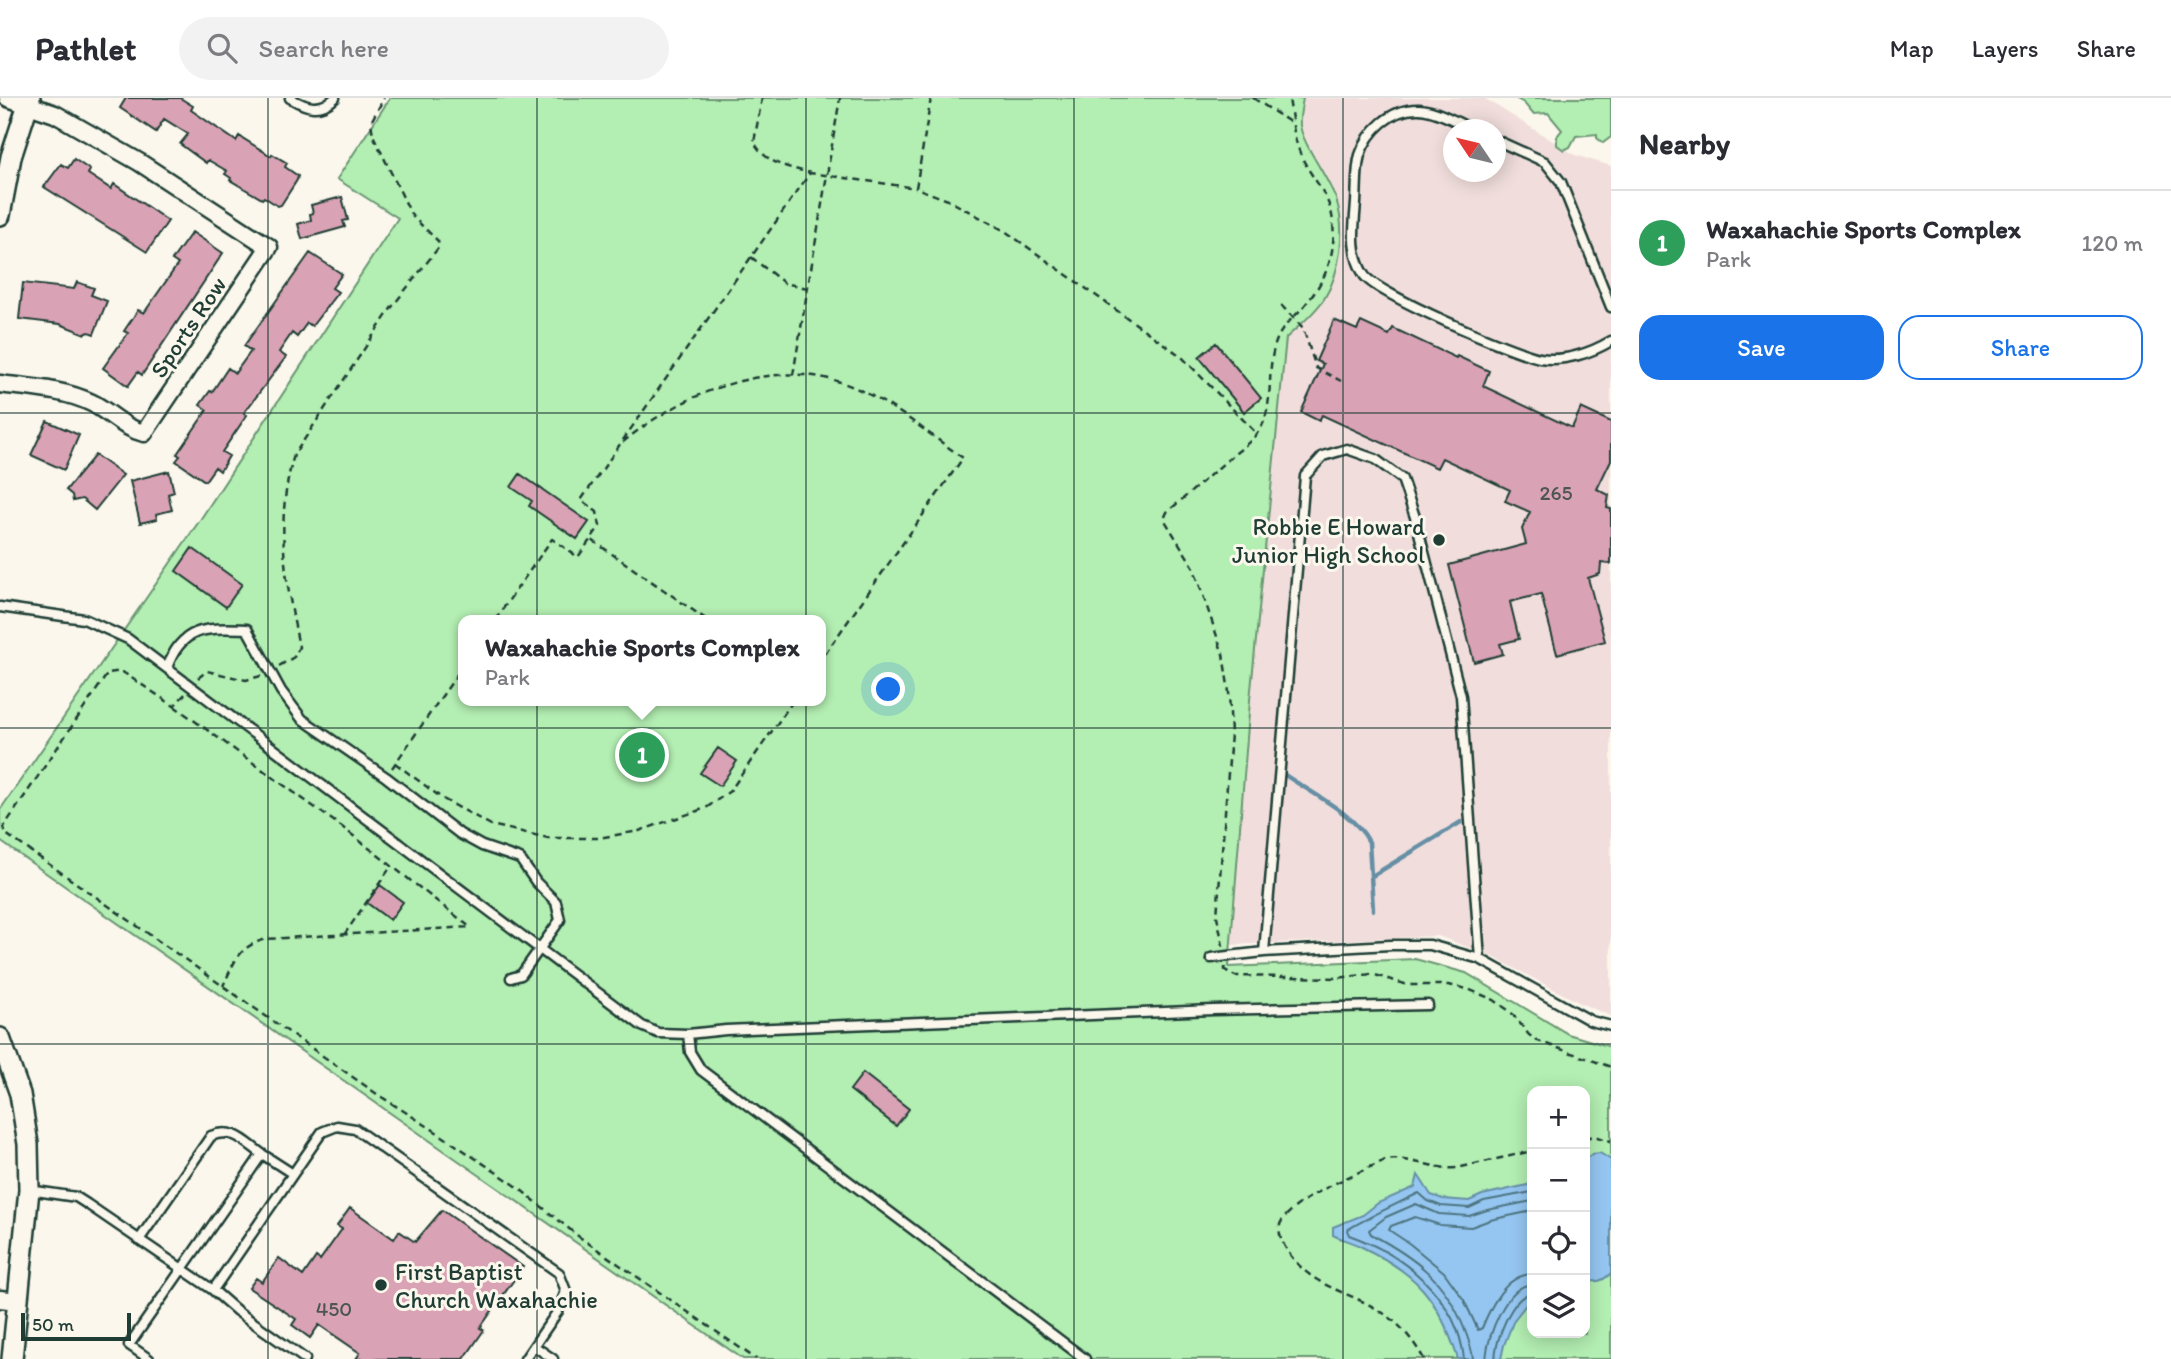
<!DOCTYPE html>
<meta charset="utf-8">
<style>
body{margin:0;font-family:Itim,sans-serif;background:#f2f2f3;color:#2b2b33}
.controls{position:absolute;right:21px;bottom:21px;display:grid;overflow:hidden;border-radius:14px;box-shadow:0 4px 18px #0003}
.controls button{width:63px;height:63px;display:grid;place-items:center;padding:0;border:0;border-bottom:2px solid #e1e1e2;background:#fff;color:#2b2b33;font:35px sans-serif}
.compass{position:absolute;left:1443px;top:21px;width:63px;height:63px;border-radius:50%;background:#fff;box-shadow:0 4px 18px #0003;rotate:305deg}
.scale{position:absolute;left:21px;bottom:18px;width:110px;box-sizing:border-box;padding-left:7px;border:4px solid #1f3d34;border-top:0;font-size:19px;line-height:24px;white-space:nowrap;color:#1f3d34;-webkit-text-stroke:5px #fbf7ec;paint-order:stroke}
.you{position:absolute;left:889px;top:592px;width:24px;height:24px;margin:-18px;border:5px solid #fff;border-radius:50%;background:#1a73e8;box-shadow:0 0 0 10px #1a73e833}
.badge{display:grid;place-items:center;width:46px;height:46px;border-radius:50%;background:#1a73e8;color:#fff;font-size:23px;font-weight:700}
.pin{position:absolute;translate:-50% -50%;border:4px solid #fff;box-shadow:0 2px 7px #0006}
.popup{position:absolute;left:458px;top:517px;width:368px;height:91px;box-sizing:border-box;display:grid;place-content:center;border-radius:14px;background:#fff;filter:drop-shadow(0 2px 5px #0005);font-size:23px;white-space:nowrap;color:#7c7c81}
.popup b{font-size:26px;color:#2b2b33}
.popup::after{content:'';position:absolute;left:50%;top:100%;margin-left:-14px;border:14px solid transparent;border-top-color:#fff}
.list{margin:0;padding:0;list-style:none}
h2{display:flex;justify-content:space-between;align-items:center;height:91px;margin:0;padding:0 28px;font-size:30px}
h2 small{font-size:23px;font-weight:400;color:#7c7c81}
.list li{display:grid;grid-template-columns:46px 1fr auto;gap:21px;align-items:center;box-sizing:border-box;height:105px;padding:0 28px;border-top:2px solid #e1e1e2}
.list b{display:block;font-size:26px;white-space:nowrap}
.list p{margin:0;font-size:23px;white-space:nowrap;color:#7c7c81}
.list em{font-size:23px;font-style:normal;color:#7c7c81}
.actions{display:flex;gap:14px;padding:21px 28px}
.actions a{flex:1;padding:16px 0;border:2px solid #1a73e8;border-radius:21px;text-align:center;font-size:24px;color:#1a73e8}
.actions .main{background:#1a73e8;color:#fff}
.icon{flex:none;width:38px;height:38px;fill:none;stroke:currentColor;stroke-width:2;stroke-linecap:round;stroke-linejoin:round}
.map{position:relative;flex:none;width:1611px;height:1261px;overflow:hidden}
header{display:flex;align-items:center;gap:42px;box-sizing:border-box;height:98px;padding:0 35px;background:#fff;border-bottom:2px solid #e1e1e2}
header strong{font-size:33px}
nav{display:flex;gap:38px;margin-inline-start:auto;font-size:24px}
.search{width:490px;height:63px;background:#f2f2f3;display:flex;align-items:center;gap:18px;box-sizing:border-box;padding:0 24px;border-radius:38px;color:#7c7c81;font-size:26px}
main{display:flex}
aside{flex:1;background:#fff}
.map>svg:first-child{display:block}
.built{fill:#f1dedc;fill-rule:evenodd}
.green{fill:#b3eeb2;stroke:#699673;stroke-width:2;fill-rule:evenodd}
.water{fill:#95c6f1;stroke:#668fa5;stroke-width:2}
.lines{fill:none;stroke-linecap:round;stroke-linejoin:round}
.shore{stroke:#4e7480;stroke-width:2}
.stream{stroke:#668fa5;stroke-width:4.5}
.building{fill:#daa3b5;stroke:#1f3d34;stroke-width:2}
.service-casing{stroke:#1f3d34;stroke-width:13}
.minor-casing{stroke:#1f3d34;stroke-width:21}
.tertiary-casing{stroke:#1f3d34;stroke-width:24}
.path{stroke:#1f3d34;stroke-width:2.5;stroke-dasharray:7 5;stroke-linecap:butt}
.service{stroke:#fbf7ec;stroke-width:8}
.minor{stroke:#fbf7ec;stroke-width:16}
.tertiary{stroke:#fbf7ec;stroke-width:19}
.grid{fill:none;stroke:#1f3d34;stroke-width:2;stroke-opacity:0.55}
.poi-dot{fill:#1f3d34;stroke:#fbf7ec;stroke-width:2.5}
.labels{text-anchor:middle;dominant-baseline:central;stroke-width:6;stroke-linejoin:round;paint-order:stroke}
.number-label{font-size:21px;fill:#4e5654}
.street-label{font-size:24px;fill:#1f3d34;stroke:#fbf7ec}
.poi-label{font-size:24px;fill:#1f3d34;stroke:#fbf7ec;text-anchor:end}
</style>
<header>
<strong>Pathlet</strong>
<div class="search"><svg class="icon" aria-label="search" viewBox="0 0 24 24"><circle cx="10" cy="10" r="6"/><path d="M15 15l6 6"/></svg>Search here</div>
<nav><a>Map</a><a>Layers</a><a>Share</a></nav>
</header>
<main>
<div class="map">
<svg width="1611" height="1261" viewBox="0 0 1611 1261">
<rect width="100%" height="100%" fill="#fbf7ec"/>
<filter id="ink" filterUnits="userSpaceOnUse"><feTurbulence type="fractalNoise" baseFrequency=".0143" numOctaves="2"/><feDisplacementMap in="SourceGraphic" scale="14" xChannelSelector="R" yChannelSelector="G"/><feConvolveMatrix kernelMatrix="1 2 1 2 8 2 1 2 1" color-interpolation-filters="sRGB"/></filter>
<g filter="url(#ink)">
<path class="built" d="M1303 0H1484L1575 57 1611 68V918L1580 905 1493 859 1438 838 1231 847 1250 602 1286 240 1315 213 1336 100 1300 29ZM1454 32H1496V74H1454Z"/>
<path class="green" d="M390 0H1303C1302 8 1299 19 1300 27 1302 45 1329 81 1336 101 1346 131 1341 174 1324 201 1314 216 1299 228 1286 240L1250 602 1229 869 1415 861 1466 875 1568 936 1611 949V1261H743L0 743V712L200 422 398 120 337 81ZM463 522H820V603H463ZM1532 993H1585V1235H1532Z
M1515 0H1611V39L1603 45 1597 40V36L1576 38 1570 49 1564 52 1557 47V38L1562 32 1548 15 1533 16 1524 5Z"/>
<path class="water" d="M1600 1055 1611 1062V1175C1602 1184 1597 1184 1585 1183V1061L1592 1056Z
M1418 1077 1431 1097 1443 1101 1469 1103 1482 1097 1532 1086V1199L1514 1222 1504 1247 1501 1261H1458C1438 1199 1417 1175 1358 1147 1349 1143 1341 1141 1333 1137V1129L1363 1117 1378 1105 1415 1089Z"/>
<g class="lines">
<path class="shore" d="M1532 1113 1490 1122 1471 1129 1440 1127 1415 1119 1391 1128 1389 1132 1410 1146 1444 1174 1464 1202 1478 1232 1482 1230C1491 1208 1505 1177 1532 1176
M1464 1261C1458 1200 1403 1156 1349 1137L1347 1132C1370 1118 1395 1107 1419 1095L1428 1103 1441 1108 1469 1110 1484 1103 1532 1094
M1473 1261C1472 1250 1468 1240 1464 1230 1445 1181 1415 1160 1371 1136L1369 1132 1386 1119 1416 1106 1439 1116 1469 1118 1487 1112 1532 1103
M1486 1261C1488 1238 1505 1188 1532 1186
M1495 1261C1496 1242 1511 1198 1532 1195"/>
<path class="stream" d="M1285 677C1311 695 1354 715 1369 744L1373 812
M1372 778 1461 724"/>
</g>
<path class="building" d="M126 0H180L193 8 191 12 236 43 239 38 271 58 272 56 287 65 285 69 298 78 297 82 281 107 278 108 264 99 262 101 230 82 231 80 225 76 227 73 208 62 206 65 180 46 188 36 164 21 156 34 120 10Z
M74 61 90 72 88 76 111 91 114 86 168 123 147 154 44 89 61 66 68 70Z
M342 99 348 122 343 123 345 129 302 141 298 126 311 122 310 116 313 115 311 107Z
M192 134 223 155 142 277 138 274 128 288 103 270 128 235 124 233 138 212 144 215 178 166 172 162Z
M310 155 342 176 332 190 338 194 312 228 307 225 297 239 292 235 279 254 286 259 244 315 247 317 222 354 229 358 220 373 215 369 205 383 176 363 180 358 177 356 207 312 200 307 210 293 212 294 228 270 235 275 251 253 244 248Z
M77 184 94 190 91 197 107 203 94 236 89 234 85 236 60 226 19 221 23 185 74 191Z
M1334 222 1357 232 1361 224 1389 237 1393 230 1456 260 1457 258 1489 273 1483 288 1572 330 1581 310 1611 324V362L1597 391 1609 397 1607 410 1611 411V466L1601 465 1600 476 1588 480 1605 543 1557 556 1541 496 1510 504 1519 541 1500 546 1503 556 1474 564 1449 467 1526 446 1522 431 1530 414 1505 403 1510 392 1442 360 1437 370 1322 317 1319 323 1301 314 1323 266 1316 263Z
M1216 245 1261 300 1244 314 1199 259Z
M47 323 79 337 64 372 31 357Z
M95 357 123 377 95 412 82 401 73 403 72 397 66 392Z
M169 373 174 394 168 396 172 412 156 416 157 421 140 425 130 383Z
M520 376 589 424 577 441 529 408 532 403 511 389Z
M192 450 242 486 226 509 176 473Z
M718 650 737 663 720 688 700 675Z
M380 787 403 804 390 822 367 805Z
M863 975 909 1011 896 1028 850 992Z
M350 1110 394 1141 399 1133 415 1144 442 1112 523 1169 480 1230 484 1232 464 1261H356L360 1255 319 1227 310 1240 292 1227 296 1221 249 1190 256 1180 262 1184 279 1160 303 1178 316 1159 320 1162 342 1131 337 1128Z"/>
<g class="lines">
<defs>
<path id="service" d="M290 0C307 10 320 14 335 0
M1473 32C1457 24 1437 12 1419 11 1391 10 1368 33 1360 57 1356 71 1357 90 1356 105 1354 130 1350 155 1364 177 1376 196 1514 255 1540 260 1564 264 1591 255 1611 243
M1496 42 1545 64 1561 84 1611 209
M0 509 84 521 128 541 642 928 658 935 688 936 690 954 701 972 1085 1261
M167 570C182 527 207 530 247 531L281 593 302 621 386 679 460 736 482 748 520 761 536 784 556 804 560 822 521 877 511 880
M1264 854 1305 378 1323 358 1347 351 1375 361 1402 381 1415 419 1461 598 1480 861
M1211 860 1264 854 1390 847H1430L1480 861 1591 923 1611 928
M688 936 726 932 1213 912 1428 907
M29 1092 76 1099 87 1106 213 1192 237 1213 305 1261
M139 1142 211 1038C233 1029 244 1043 262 1056
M213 1192 293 1076
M534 1248 553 1261
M149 1261 129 1247 262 1056 293 1076 322 1034 337 1028 355 1031 559 1175 566 1193 558 1213 525 1261"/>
<path id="minor" d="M0 286C31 290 63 291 92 305 110 314 123 330 144 335L269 149 139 64 55 16 8 0
M0 1201 18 1203"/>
<path id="tertiary" d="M0 117 11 59 30 0
M0 940 20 996 28 1046 29 1092 12 1261"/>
</defs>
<use href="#service" class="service-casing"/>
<use href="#minor" class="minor-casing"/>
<use href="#tertiary" class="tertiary-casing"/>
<path class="path" d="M762 0 754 44C766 66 787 69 811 75
M931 0 916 90 948 102 1005 133 1181 258 1256 335
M1253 0 1293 26
M751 159 784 185 808 190
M1281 207 1303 230 1316 270 1341 283
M793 277 840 0
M623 344C680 297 766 260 840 284 885 299 925 333 963 360L820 563
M592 442 707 522
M495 522 552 441 578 459 600 428 597 414 581 402 810 75 916 90
M279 568 294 559 299 549C286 483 274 424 294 357L392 209 439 149 438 143 412 118 373 37 371 24 384 0
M198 580 207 573 246 582 261 578
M185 596 174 608 121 573 108 575 7 724 4 729 6 736 377 996 435 1033 515 1087 578 1138 756 1261
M174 608 342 729 470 829 266 841C238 849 235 863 223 888
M395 665 443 701 491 727 548 740H598L639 733 706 710 730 693 793 603
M392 670 463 568
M344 837 390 770
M1223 848 1217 818 1231 636 1229 594 1223 556 1193 468 1164 421 1167 414C1189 396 1210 377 1232 358 1242 350 1256 340 1262 328 1275 300 1265 267 1278 239 1285 225 1296 218 1305 207 1326 182 1336 156 1333 124 1330 95 1311 81 1301 57 1293 40 1292 19 1289 0
M1225 869V872L1235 878 1337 880 1372 876 1408 887H1448L1468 891 1494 902 1511 914 1529 937 1538 943 1611 969
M1585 1040 1594 1038 1611 1043
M1424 1261C1414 1244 1403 1229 1386 1217 1363 1200 1331 1193 1310 1177 1296 1167 1270 1137 1283 1121 1305 1095 1355 1077 1385 1062 1409 1058 1433 1072 1457 1070L1532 1053"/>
<use href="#service" class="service"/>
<use href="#minor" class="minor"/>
<use href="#tertiary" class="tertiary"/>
</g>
</g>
<path class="grid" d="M268 0V1261M537 0V1261M806 0V1261M1074 0V1261M1343 0V1261M0 315H1611M0 630H1611M0 946H1611"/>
<g class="poi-dot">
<circle cx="1439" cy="442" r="7"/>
<circle cx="381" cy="1187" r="7"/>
</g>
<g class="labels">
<g class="number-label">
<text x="1556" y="394">265</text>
<text x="334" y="1210">450</text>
</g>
<g class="street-label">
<text transform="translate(188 229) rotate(-56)">Sports Row</text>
</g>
<g class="poi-label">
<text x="1425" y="428">Robbie E Howard<tspan x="1425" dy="28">Junior High School</tspan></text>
<text x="395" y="1173" text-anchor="start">First Baptist<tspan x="395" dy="28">Church Waxahachie</tspan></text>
</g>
</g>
</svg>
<div class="controls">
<button>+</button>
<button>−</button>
<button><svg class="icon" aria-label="locate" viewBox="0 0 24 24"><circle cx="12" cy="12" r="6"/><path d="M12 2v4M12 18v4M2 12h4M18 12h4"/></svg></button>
<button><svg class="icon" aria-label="layers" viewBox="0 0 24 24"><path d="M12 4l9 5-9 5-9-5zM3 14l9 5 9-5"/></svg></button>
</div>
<svg class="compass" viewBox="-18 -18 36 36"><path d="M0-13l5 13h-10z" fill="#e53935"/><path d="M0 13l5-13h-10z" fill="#7c7c81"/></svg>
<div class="scale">50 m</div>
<div class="you"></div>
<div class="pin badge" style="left:642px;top:657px;background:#2e9e5b">1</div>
<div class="popup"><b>Waxahachie Sports Complex</b>Park</div>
</div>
<aside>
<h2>Nearby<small></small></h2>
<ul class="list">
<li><span class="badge" style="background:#2e9e5b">1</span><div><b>Waxahachie Sports Complex</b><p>Park</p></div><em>120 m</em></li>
</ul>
<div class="actions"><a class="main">Save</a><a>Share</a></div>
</aside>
</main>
